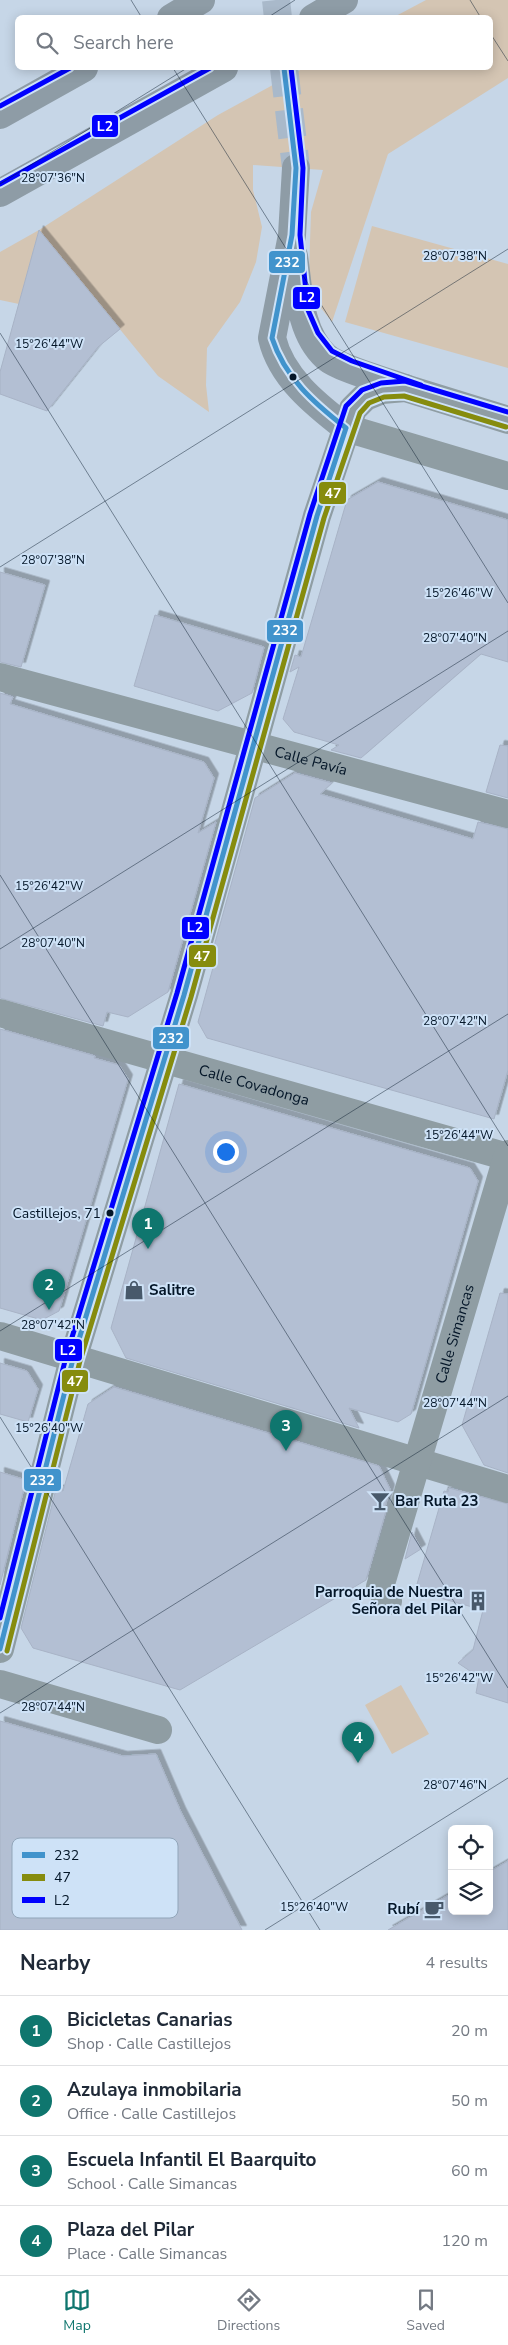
<!DOCTYPE html>
<meta charset="utf-8">
<style>
body{margin:0;font-family:"Nunito Sans",sans-serif;background:#f6f6f7;color:#1f2937}
.controls{position:absolute;right:15px;bottom:15px;display:grid;overflow:hidden;border-radius:8px;box-shadow:0 2px 12px #0003}
.controls button{width:45px;height:45px;display:grid;place-items:center;padding:0;border:0;border-bottom:1px solid #e0e1e3;background:#fff;color:#1f2937;font:25px sans-serif}
.you{position:absolute;left:225px;top:1151px;width:18px;height:18px;margin:-12px;border:4px solid #fff;border-radius:50%;background:#1a73e8;box-shadow:0 0 0 8px #1a73e833}
.badge{display:grid;place-items:center;width:32px;height:32px;border-radius:50%;background:#0f766e;color:#fff;font-size:16px;font-weight:700}
.pin{position:absolute;translate:-50% -41px;filter:drop-shadow(0 1px 2px #0008)}
.pin::after{content:'';position:absolute;top:26px;width:18px;height:15px;background:inherit;clip-path:polygon(0 0,100% 0,50% 100%)}
.list{margin:0;padding:0;list-style:none}
h2{display:flex;justify-content:space-between;align-items:center;height:65px;margin:0;padding:0 20px;font-size:21px}
h2 small{font-size:16px;font-weight:400;color:#747a83}
.list li{display:grid;grid-template-columns:32px 1fr auto;gap:15px;align-items:center;box-sizing:border-box;height:70px;padding:0 20px;border-top:1px solid #e0e1e3}
.list b{display:block;font-size:19px;white-space:nowrap}
.list p{margin:0;font-size:16px;white-space:nowrap;color:#747a83}
.list em{font-size:16px;font-style:normal;color:#747a83}
.icon{flex:none;width:28px;height:28px;fill:none;stroke:currentColor;stroke-width:2;stroke-linecap:round;stroke-linejoin:round}
.map{position:relative;flex:none;width:508px;height:1930px;overflow:hidden}
.search{position:absolute;background:#fff;box-shadow:0 2px 12px #0003;left:15px;right:15px;top:15px;height:55px;display:flex;align-items:center;gap:12px;box-sizing:border-box;padding:0 18px;border-radius:8px;color:#747a83;font-size:19px}
.sheet{height:345px;background:#fff}
nav{display:flex;justify-content:space-around;align-items:center;box-sizing:border-box;height:70px;border-top:1px solid #e0e1e3;background:#fff;font-size:14px;color:#747a83}
nav a{display:grid;justify-items:center;gap:2px}
nav .on{color:#0f766e}
.map>svg:first-child{display:block}
.green{fill:#d4c5b3}
.building{fill:#b3bfd3;stroke:#a8b3c6;filter:url(#shadow)}
.lines{fill:none;stroke-linecap:round;stroke-linejoin:round}
.highway-tunnel{stroke:#a9b9ca;stroke-width:28;stroke-dasharray:28 14;stroke-linecap:butt}
.minor{stroke:#8f9da3;stroke-width:28}
.highway{stroke:#8e9ca6;stroke-width:28}
.bus-1-casing{stroke:#cee2f7;stroke-width:9}
.bus-2-casing{stroke:#cee2f7;stroke-width:9}
.bus-3-casing{stroke:#cee2f7;stroke-width:9}
.bus-1{stroke:#4193cc;stroke-width:5}
.bus-2{stroke:#868c0e;stroke-width:5}
.bus-3{stroke:#00f;stroke-width:5}
.ticks{fill:none;stroke:#041628;stroke-width:1;stroke-opacity:0.45}
.bus-dot{fill:#041628;stroke:#cee2f7;stroke-width:2}
.labels{text-anchor:middle;dominant-baseline:central;stroke-width:4;stroke-linejoin:round;paint-order:stroke}
.bus-label{font-size:14px;fill:#041628;stroke:#cee2f7;text-anchor:end}
.street-label{font-size:15px;fill:#041628;stroke:#cee2f7}
.poi-label{font-size:15px;font-weight:bold;fill:#041628;stroke:#cee2f7;text-anchor:start}
.key{fill:#cee2f7;stroke:#91a5b9;stroke-width:1}
.key-label{font-size:14px;fill:#041628}
.ticks-label{font-size:12px;text-anchor:middle;fill:#041628;stroke:#cee2f7;stroke-width:4;stroke-linejoin:round;paint-order:stroke}
.line-badge{stroke:#cee2f7;stroke-width:2}
.badge-label{font-size:14px;text-anchor:middle;font-weight:bold;fill:#fff}
</style>
<div class="map">
<svg width="508" height="1930" viewBox="0 0 508 1930">
<defs>
<filter id="shadow"><feDropShadow dx="4.5" dy="-4.5" stdDeviation="0" flood-color="#0004"/></filter>
</defs>
<rect width="100%" height="100%" fill="#c6d6e7"/>
<path class="green" d="M426 0H508V78L388 154 332 322 313 298 309 272 311 212 323 170 253 165V190L262 227 256 262 240 302 207 348 206 385 209 412 158 376 39 230 19 304 0 300V252L39 230 218 115 304 68H490V18L394 17Z
M372 226 508 264V368L345 322Z
M401 1685 429 1734 392 1754 365 1705Z"/>
<path class="building" d="M39 230 120 329 98 347 47 411 0 394V372Z
M378 482 508 520V662L481 654 361 758 331 750 339 745 294 732 283 719 299 667 290 672 295 655 301 657 347 500Z
M0 572 45 585 21 667 0 662Z
M155 615 264 647 252 693 218 711 134 686Z
M0 693 13 697 10 704 204 762 214 778 198 833 216 822 168 992 128 1017 107 1012 103 1026 0 998Z
M500 745 508 746V798L486 792Z
M295 773 332 783 320 794 473 839 478 822 508 829V1070L494 1119 207 1038 198 1022 214 964 208 968 255 798Z
M0 1029 95 1056 94 1058 119 1065 128 1079 59 1311 42 1320 0 1308Z
M179 1084 470 1168 478 1181 411 1414 398 1422 349 1408 359 1428 126 1358 111 1328Z
M500 1293 508 1294V1473L484 1465 462 1425Z
M0 1363 27 1371 38 1389 28 1422 0 1414Z
M114 1387 379 1466 390 1489 385 1507H387L366 1580 180 1690 33 1648 21 1628 56 1489 63 1491 88 1404Z
M0 1472 26 1480 0 1585Z
M449 1488 508 1504V1703L476 1693 479 1677 458 1663 473 1650 483 1610 415 1591 444 1491 448 1492Z
M412 1532 421 1549 405 1559Z
M0 1721 123 1756 156 1754 181 1812 242 1930H0Z
M508 1861V1930H388L452 1893V1911H489V1872Z"/>
<g class="lines">
<path class="highway-tunnel" d="M276 0 278 18
M284 68 296 168"/>
<g class="minor">
<path d="M346 428 508 476"/>
<path id="s1" d="M0 677 508 814"/>
<path id="s2" d="M0 1013 508 1157"/>
<path d="M0 1336 508 1489"/>
<path id="s3" d="M388 1601 380 1587 508 1154"/>
<path d="M0 1649 73 1359 184 995 317 516 353 409 365 397 382 390 405 388 508 420"/>
<path d="M0 1684 158 1730"/>
</g>
<path class="highway" d="M171 18 201 0
M313 18 344 0
M0 115 84 68
M296 168 292 235 272 338C281 377 315 404 346 428
M0 193 224 68
M294 256C299 290 299 332 326 357 340 369 386 381 405 388"/>
<defs>
<path id="bus-1" d="M284 68 296 168 292 235 272 338C285 378 314 403 346 428
M0 1649 73 1359 184 995 317 516 346 428"/>
<path id="bus-2" d="M7 1651 80 1361 191 997 324 518 360 413 369 403 384 397 404 396 506 427"/>
<path id="bus-3" d="M291 68 303 168 300 235 308 310 318 333 332 351 352 361 421 385
M0 106 70 68
M0 184 210 68
M0 1618 66 1357 177 993 310 514 346 406 362 390 381 383 405 381 508 412"/>
</defs>
<use href="#bus-1" class="bus-1-casing"/>
<use href="#bus-2" class="bus-2-casing"/>
<use href="#bus-3" class="bus-3-casing"/>
<use href="#bus-1" class="bus-1"/>
<use href="#bus-2" class="bus-2"/>
<use href="#bus-3" class="bus-3"/>
</g>
<path class="ticks" d="M131 0 142 18M470 0 481 18M267 18 295 0M490 33 508 61M173 68 508 603M0 184 187 68M0 333 508 1146M0 567 508 249M0 875 508 1688M0 949 508 631M0 1331 508 1014M0 1417 320 1930M0 1713 508 1396M265 1930 508 1778"/>
<defs>
<symbol id="shop-bare" viewBox="-9 -9 18 18"><path d="M-5-2.5h2.3a2.7 3.5 0 0 1 5.4 0H5L5.5 6h-11ZM-1.5-2.5h3a1.5 2.3 0 0 0-3 0Z" fill="#48596b" stroke="#cee2f7" stroke-width="2.5" paint-order="stroke"/></symbol>
<symbol id="bar-bare" viewBox="-9 -9 18 18"><path d="M-6-5H6L.8 .8V4.5H3.5V6h-7V4.5H-.8V.8Z" fill="#48596b" stroke="#cee2f7" stroke-width="2.5" paint-order="stroke"/></symbol>
<symbol id="building-bare" viewBox="-9 -9 18 18"><path d="M-4-6H4V6H1V3H-1V6H-4ZM-2.5-4.3h1.7v1.8h-1.7ZM.8-4.3h1.7v1.8H.8ZM-2.5-1h1.7V.8h-1.7ZM.8-1h1.7V.8H.8Z" fill="#48596b" stroke="#cee2f7" stroke-width="2.5" paint-order="stroke"/></symbol>
<symbol id="cafe-bare" viewBox="-9 -9 18 18"><path d="M-5.5-4.5H6V0H3Q3 3.5 0 3.5H-2.5Q-5.5 3.5-5.5 0ZM3-3.2v2h1.7v-2ZM-6 4.5H4V6H-6Z" fill="#48596b" stroke="#cee2f7" stroke-width="2.5" paint-order="stroke"/></symbol>
</defs>
<g fill-rule="evenodd">
<use href="#shop-bare" x="120" y="1276" width="28" height="28"/>
<use href="#bar-bare" x="366" y="1487" width="28" height="28"/>
<use href="#building-bare" x="464" y="1587" width="28" height="28"/>
<use href="#cafe-bare" x="420" y="1895" width="28" height="28"/>
</g>
<g class="bus-dot">
<circle cx="293" cy="377" r="4.5"/>
<circle cx="110" cy="1213" r="4.5"/>
</g>
<g class="labels">
<g class="bus-label">
<text x="101" y="1213">Castillejos, 71</text>
</g>
<g class="street-label">
<text stroke="none"><textPath href="#s1" startOffset="322">Calle Pavía</textPath></text>
<text stroke="none"><textPath href="#s2" startOffset="264">Calle Covadonga</textPath></text>
<text stroke="none"><textPath href="#s3" startOffset="280">Calle Simancas</textPath></text>
</g>
<g class="poi-label">
<text x="149" y="1290">Salitre</text>
<text x="395" y="1501">Bar Ruta 23</text>
<text x="463" y="1592" text-anchor="end">Parroquia de Nuestra<tspan x="463" dy="17">Señora del Pilar</tspan></text>
<text x="419" y="1909" text-anchor="end">Rubí</text>
</g>
</g>
<rect x="12" y="1838" width="166" height="80" rx="8" class="key"/>
<rect x="22" y="1852" width="23" height="6" fill="#4193cc"/>
<rect x="22" y="1874" width="23" height="7" fill="#868c0e"/>
<rect x="22" y="1897" width="23" height="6" fill="#00f"/>
<g class="key-label">
<text x="54" y="1860">232</text>
<text x="54" y="1882">47</text>
<text x="54" y="1905">L2</text>
</g>
<g class="ticks-label">
<text x="53" y="182">28°07'36"N</text>
<text x="455" y="260">28°07'38"N</text>
<text x="49" y="348">15°26'44"W</text>
<text x="53" y="564">28°07'38"N</text>
<text x="459" y="597">15°26'46"W</text>
<text x="455" y="642">28°07'40"N</text>
<text x="49" y="890">15°26'42"W</text>
<text x="53" y="947">28°07'40"N</text>
<text x="455" y="1025">28°07'42"N</text>
<text x="459" y="1139">15°26'44"W</text>
<text x="53" y="1329">28°07'42"N</text>
<text x="455" y="1407">28°07'44"N</text>
<text x="49" y="1432">15°26'40"W</text>
<text x="459" y="1682">15°26'42"W</text>
<text x="53" y="1711">28°07'44"N</text>
<text x="455" y="1789">28°07'46"N</text>
<text x="314" y="1911">15°26'40"W</text>
</g>
<g class="line-badge">
<rect x="91" y="114" width="28" height="24" rx="5" fill="#00f"/>
<rect x="268" y="250" width="38" height="24" rx="5" fill="#4193cc"/>
<rect x="292" y="286" width="29" height="24" rx="5" fill="#00f"/>
<rect x="318" y="481" width="29" height="24" rx="5" fill="#868c0e"/>
<rect x="266" y="619" width="38" height="24" rx="5" fill="#4193cc"/>
<rect x="181" y="916" width="29" height="24" rx="5" fill="#00f"/>
<rect x="188" y="944" width="29" height="24" rx="5" fill="#868c0e"/>
<rect x="152" y="1026" width="38" height="24" rx="5" fill="#4193cc"/>
<rect x="54" y="1338" width="29" height="24" rx="5" fill="#00f"/>
<rect x="61" y="1369" width="28" height="24" rx="5" fill="#868c0e"/>
<rect x="23" y="1468" width="39" height="24" rx="5" fill="#4193cc"/>
</g>
<g class="badge-label">
<text x="105" y="131">L2</text>
<text x="287" y="267">232</text>
<text x="307" y="302">L2</text>
<text x="333" y="498">47</text>
<text x="285" y="635">232</text>
<text x="195" y="932">L2</text>
<text x="202" y="961">47</text>
<text x="171" y="1043">232</text>
<text x="68" y="1355">L2</text>
<text x="75" y="1386">47</text>
<text x="42" y="1485">232</text>
</g>
</svg>
<div class="controls">
<button><svg class="icon" aria-label="locate" viewBox="0 0 24 24"><circle cx="12" cy="12" r="6"/><path d="M12 2v4M12 18v4M2 12h4M18 12h4"/></svg></button>
<button><svg class="icon" aria-label="layers" viewBox="0 0 24 24"><path d="M12 4l9 5-9 5-9-5zM3 14l9 5 9-5"/></svg></button>
</div>
<div class="you"></div>
<div class="pin badge" style="left:148px;top:1249px">1</div>
<div class="pin badge" style="left:49px;top:1310px">2</div>
<div class="pin badge" style="left:286px;top:1451px">3</div>
<div class="pin badge" style="left:358px;top:1763px">4</div>
<div class="search"><svg class="icon" aria-label="search" viewBox="0 0 24 24"><circle cx="10" cy="10" r="6"/><path d="M15 15l6 6"/></svg>Search here</div>
</div>
<section class="sheet">
<h2>Nearby<small>4 results</small></h2>
<ul class="list">
<li><span class="badge">1</span><div><b>Bicicletas Canarias</b><p>Shop · Calle Castillejos</p></div><em>20 m</em></li>
<li><span class="badge">2</span><div><b>Azulaya inmobilaria</b><p>Office · Calle Castillejos</p></div><em>50 m</em></li>
<li><span class="badge">3</span><div><b>Escuela Infantil El Baarquito</b><p>School · Calle Simancas</p></div><em>60 m</em></li>
<li><span class="badge">4</span><div><b>Plaza del Pilar</b><p>Place · Calle Simancas</p></div><em>120 m</em></li>
</ul>
</section>
<nav>
<a class="on"><svg class="icon" aria-label="map" viewBox="0 0 24 24"><path d="M3 6l6-2 6 2 6-2v14l-6 2-6-2-6 2zM9 4v14M15 6v14"/></svg>Map</a>
<a><svg class="icon" aria-label="directions" viewBox="0 0 24 24"><path d="M12 3l9 9-9 9-9-9zM9 14v-3h6M13 9l2 2-2 2"/></svg>Directions</a>
<a><svg class="icon" aria-label="saved" viewBox="0 0 24 24"><path d="M7 4h10v16l-5-4-5 4z"/></svg>Saved</a>
</nav>
